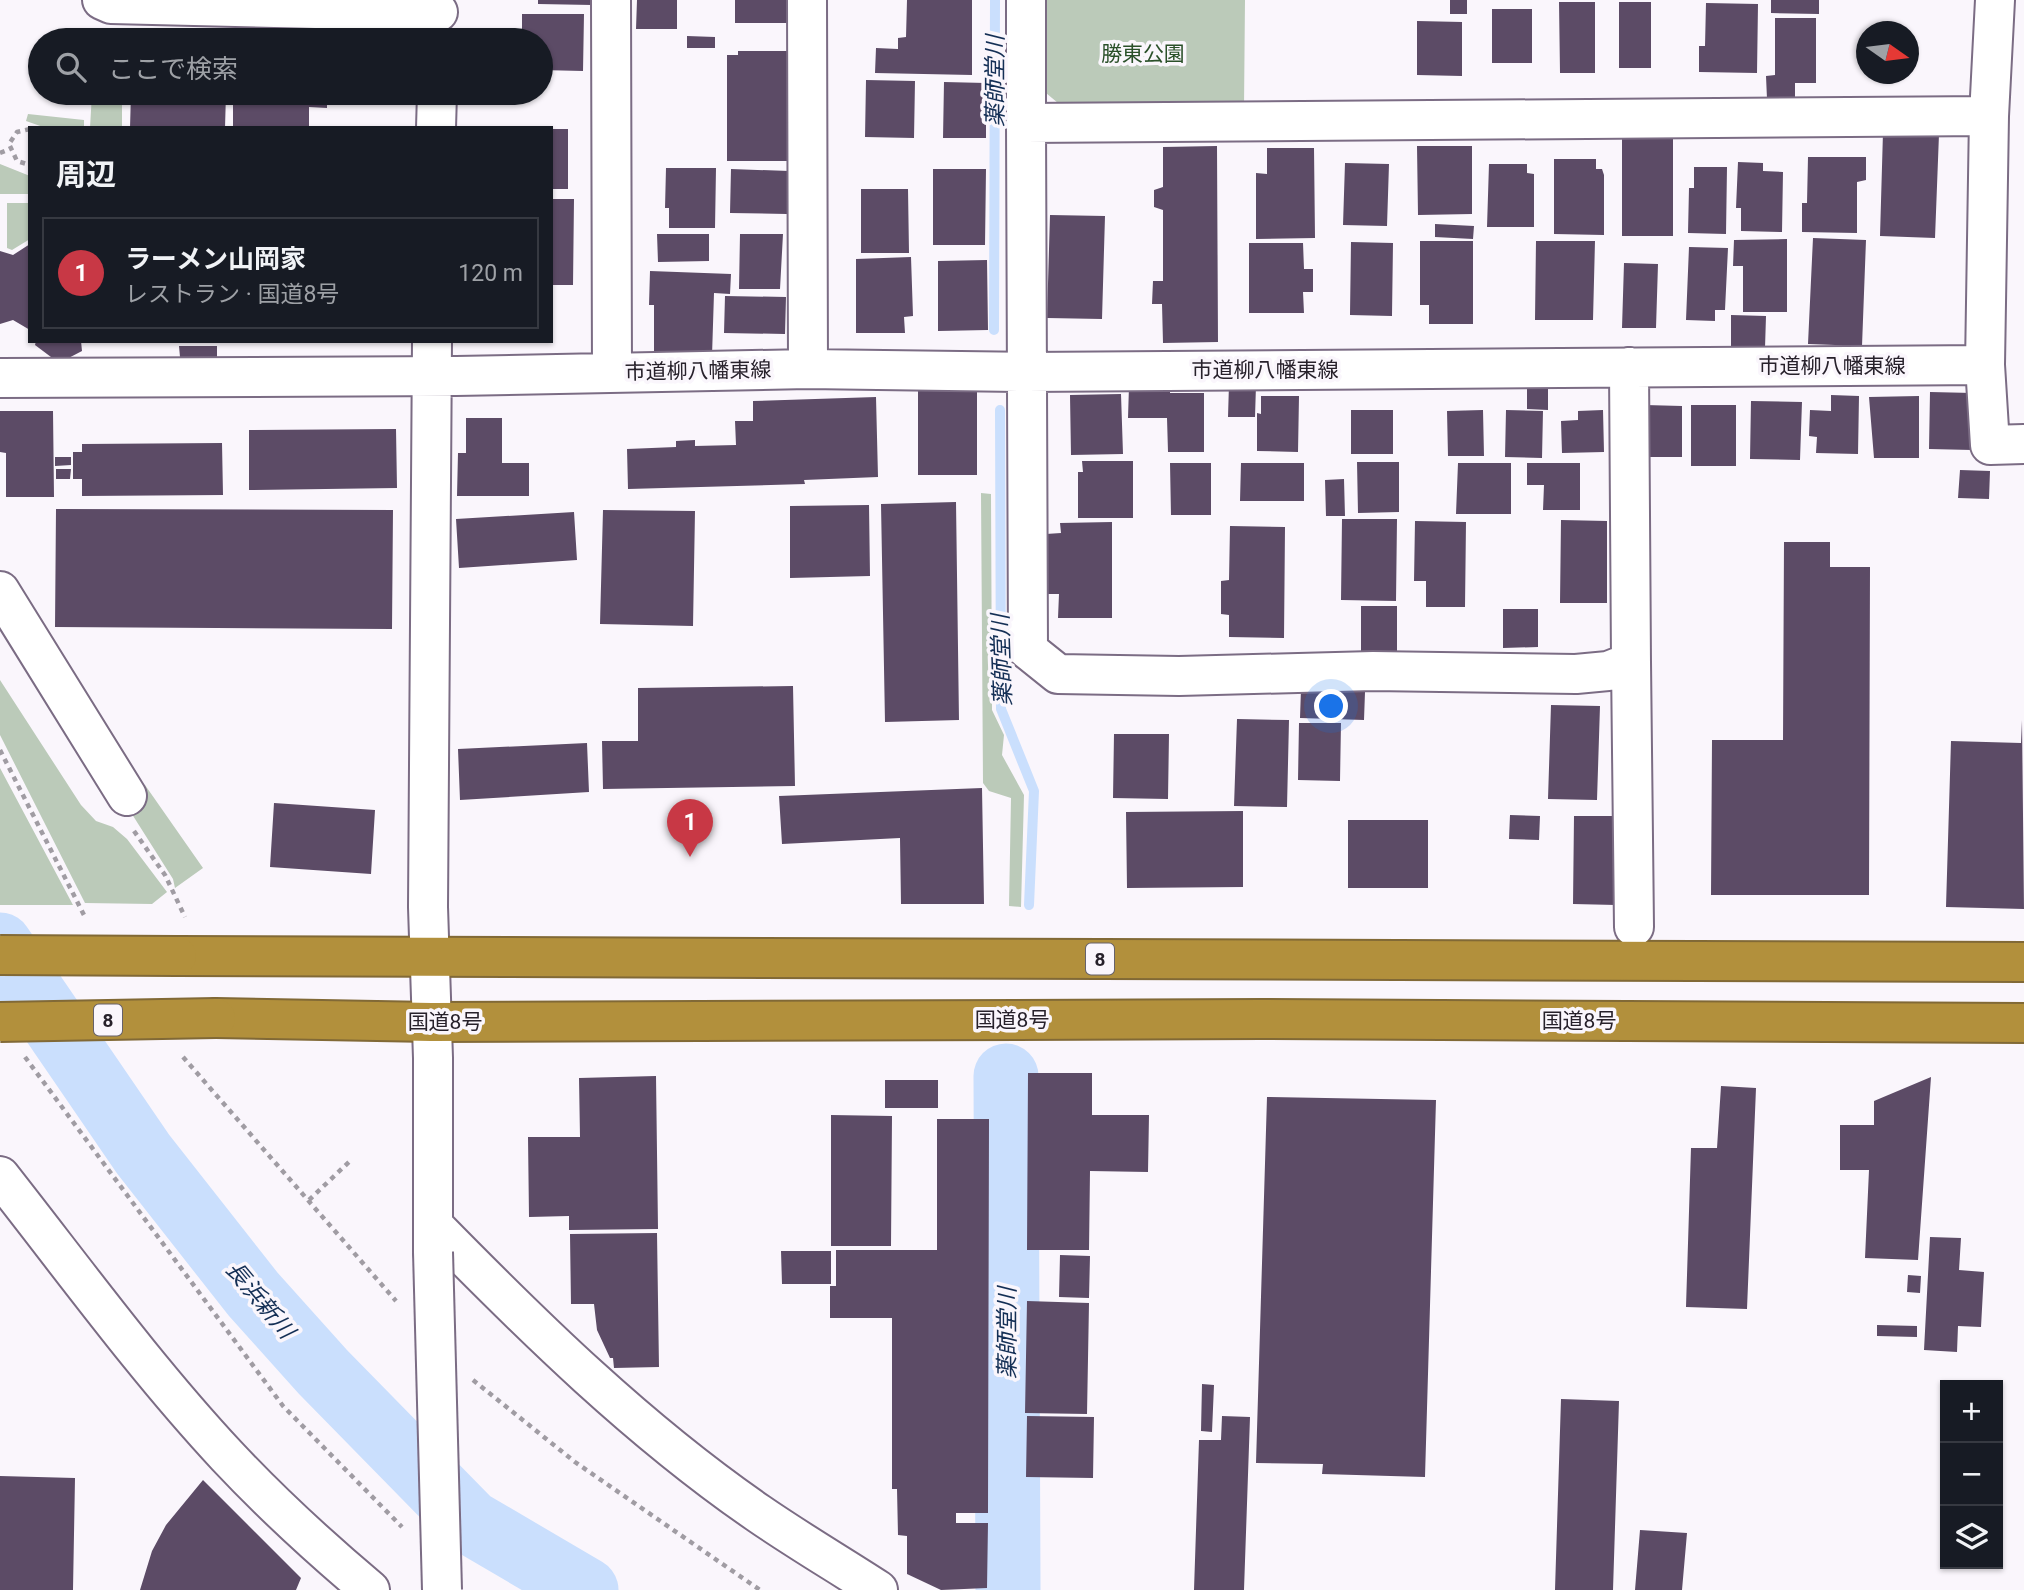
<!DOCTYPE html>
<html lang="ja">
<meta charset="utf-8">
<style>
body{margin:0;font-family:Roboto,"Noto Sans JP",sans-serif;background:#20242c;color:#f1f3f6}
.controls{position:absolute;right:21px;bottom:21px;display:grid;overflow:hidden;border-radius:0px;box-shadow:0 2px 5px #0004}
.controls button{width:63px;height:63px;display:grid;place-items:center;padding:0;border:0;border-bottom:2px solid #363941;background:#171b24;color:#f1f3f6;font:35px sans-serif}
.compass{position:absolute;left:1856px;top:21px;width:63px;height:63px;border-radius:50%;background:#171b24;box-shadow:0 2px 5px #0004;rotate:104deg}
.you{position:absolute;left:1332px;top:707px;width:24px;height:24px;margin:-18px;border:5px solid #fff;border-radius:50%;background:#1a73e8;box-shadow:0 0 0 10px #1a73e833}
.badge{display:grid;place-items:center;width:46px;height:46px;border-radius:50%;background:#c83845;color:#fff;font-size:23px;font-weight:700}
.pin{position:absolute;translate:-50% -58px;filter:drop-shadow(0 2px 4px #0008)}
.pin::after{content:'';position:absolute;top:37px;width:24px;height:21px;background:inherit;clip-path:polygon(0 0,100% 0,50% 100%)}
.list{margin:0;padding:0;list-style:none}
h2{display:flex;justify-content:space-between;align-items:center;height:91px;margin:0;padding:0 28px;font-size:30px}
h2 small{font-size:23px;font-weight:400;color:#9ea1a6}
.list li{display:grid;grid-template-columns:46px 1fr auto;gap:21px;align-items:center;box-sizing:border-box;height:112px;margin:0 14px 14px;padding:0 14px;border:2px solid #363941;border-radius:0px}
.list b{display:block;font-size:26px;white-space:nowrap}
.list p{margin:0;font-size:23px;white-space:nowrap;color:#9ea1a6}
.list em{font-size:23px;font-style:normal;color:#9ea1a6}
.icon{flex:none;width:38px;height:38px;fill:none;stroke:currentColor;stroke-width:2;stroke-linecap:round;stroke-linejoin:round}
.map{position:relative;flex:none;width:2024px;height:1590px;overflow:hidden}
.search{position:absolute;background:#171b24;box-shadow:0 2px 5px #0004;left:28px;top:28px;width:525px;height:77px;display:flex;align-items:center;gap:18px;box-sizing:border-box;padding:0 24px;border-radius:38px;color:#9ea1a6;font-size:26px}
.panel{position:absolute;background:#171b24;box-shadow:0 2px 5px #0004;left:28px;top:126px;width:525px;height:217px;border-radius:0px}
.map>svg:first-child{display:block}
.green{fill:#bbcab9}
.lines{fill:none;stroke-linecap:round;stroke-linejoin:round}
.stream{stroke:#cadffd;stroke-width:10}
.river{stroke:#cadffd;stroke-width:65}
.building{fill:#5c4b66}
.minor-casing{stroke:#7b6c84;stroke-width:42}
.highway-casing{stroke:#816936;stroke-width:42}
.path{stroke:#a09ca3;stroke-width:4.5;stroke-dasharray:5 5;stroke-linecap:butt}
.minor{stroke:#fff;stroke-width:38}
.highway{stroke:#b2903c;stroke-width:38}
.minor-bridge-casing{stroke:#7b6c84;stroke-width:42;stroke-linecap:butt}
.highway-bridge-casing{stroke:#816936;stroke-width:42;stroke-linecap:butt}
.minor-bridge{stroke:#fff;stroke-width:38}
.highway-bridge{stroke:#b2903c;stroke-width:38}
.labels{text-anchor:middle;dominant-baseline:central;stroke-width:7;stroke-linejoin:round;paint-order:stroke}
.shield{fill:#faf6fc;stroke:#66616a;stroke-width:2}
.shield-label{font-size:19px;font-weight:bold;fill:#27212b}
.park-label{font-size:21px;fill:#2a5029;stroke:#faf6fc}
.street-label{font-size:21px;fill:#27212b;stroke:#faf6fc}
.water-label{font-size:23px;font-style:italic;fill:#142f55;stroke:#faf6fc}
</style>
<div class="map">
<svg width="2024" height="1590" viewBox="0 0 2024 1590">
<rect width="100%" height="100%" fill="#faf6fc"/>
<path class="green" d="M1041 0H1245L1244 107 1064 108 1040 88Z
M92 93H122V128H90Z
M28 114 84 120V128H46L26 121Z
M0 164 30 176V194H0Z
M7 203H30V239L12 250 7 248Z
M981 493 991 494 992 710 1004 735 1002 755 1024 795 1021 907 1009 906 1011 798 989 791 983 783Z
M0 680 81 805 96 821 113 827 127 839 167 892 152 904 85 903 0 735Z
M0 768 73 905H0Z
M145 785 203 868 175 888 173 879 130 811 142 800Z"/>
<g class="lines">
<path class="stream" d="M994 330 995 0
M1000 410 1001 709 1034 791 1029 905"/>
<path class="river" d="M0 945 143 1154 253 1294 323 1372 470 1522 586 1590
M1006 1076 1008 1590"/>
</g>
<path class="building" d="M538 0H592V5L538 4Z
M637 0H677V29H636Z
M735 0H790V23H735Z
M907 0H972V75L875 73 876 48 898 49V38L906 37Z
M1450 0H1467V14H1450Z
M1771 0H1819V14L1771 13Z
M1559 2H1595V73H1560Z
M1619 2H1651V68H1619Z
M1706 3 1758 4 1757 73 1699 72V46H1705Z
M1492 9H1532V63H1492Z
M522 14H584L583 71 541 70V40H522Z
M1775 18H1816V83H1795V98L1767 99 1766 76 1775 75Z
M1417 21 1462 22V76L1417 75Z
M189 31H311V40H189Z
M687 36 715 37V48H687Z
M738 51H788V161H727V55H738Z
M866 80 915 81 914 138 865 137Z
M944 82 986 83V138H943Z
M131 93H226L225 128H130Z
M233 93H327V108L309 107V128H233Z
M551 129H568V189H551Z
M1883 132 1939 134 1935 238 1880 236Z
M1673 138V236H1622V139Z
M1217 146 1218 342 1163 343 1162 304H1152L1153 281H1163V210L1154 207V190L1163 187V147Z
M1417 146H1472V214L1418 215Z
M1267 148H1314L1315 238 1256 239V173L1267 174Z
M1808 157H1866V180L1857 182V233L1802 232V203H1807Z
M1554 159H1596V169H1602L1604 175V235L1554 234Z
M1738 162 1763 163V171L1783 172 1782 232 1741 231V208H1736Z
M1345 163 1389 164 1387 226 1343 225Z
M1489 164H1527V173L1534 174V227H1487Z
M1694 167H1727L1726 234 1688 233 1689 188H1694Z
M666 168H716L715 228H669V208H665Z
M731 169 789 171 787 214 730 213Z
M933 169H986L985 245H933Z
M861 189H908L909 253H861Z
M551 199H574L573 285H551Z
M1050 215 1105 216 1102 319 1047 318Z
M1435 224 1474 226 1473 239 1435 237Z
M657 234H709V261L658 262Z
M740 234H783L780 289H739Z
M1813 238 1866 240 1862 346 1808 344Z
M1787 239V312H1743V266H1733L1734 240Z
M1420 241H1473V324H1429V305H1420Z
M1536 241H1595L1593 320H1535Z
M1351 242 1393 243 1392 316 1350 315Z
M1249 243H1303L1304 269H1313V292H1303L1304 313H1249Z
M30 244V330L13 320 0 324V251L13 255Z
M1689 247 1728 248 1725 310H1715V321L1686 320Z
M911 257 913 316 904 317 905 333H856V259Z
M987 260 988 330 938 331V261Z
M1624 263 1658 264 1656 328H1622Z
M650 271 731 274 730 294 714 293 712 356 654 354V305H649Z
M725 296 786 297 785 334 724 333Z
M1731 315 1766 316 1765 348H1731Z
M36 341H81L82 351 59 363 35 345Z
M179 346H217V357H180Z
M1229 384 1256 385 1255 417H1228Z
M977 385V475H918V386Z
M1129 386H1170V393H1204V452H1168L1167 418H1128Z
M1527 387H1548V410L1527 409Z
M1930 392 1973 393 1972 450 1929 449Z
M1121 394 1123 454 1071 455 1070 395Z
M1831 395 1859 396 1858 454 1816 453 1817 437 1809 436 1810 410 1831 411Z
M1261 396H1299L1298 452 1257 451V413L1261 414Z
M1919 396V458H1874L1869 397Z
M876 397 878 477 804 480 805 484 628 489 627 449 676 447V441L695 440V446L736 445 735 421H753V401Z
M1751 401 1802 402 1800 460 1750 459Z
M1645 405 1682 406V457H1645Z
M1691 405H1736V466H1691Z
M1351 410H1393V454H1351Z
M1483 410 1484 456H1448L1447 411Z
M1506 410 1543 411 1542 458 1505 457Z
M1603 410 1604 452 1562 453 1561 421 1578 420V411Z
M0 411H53L54 497H6V453L0 452Z
M466 418H502V463H529V496H457L458 453H466Z
M396 429 397 488 249 490V430Z
M222 443 223 495 82 496V479H73V452H82V444Z
M55 457H71V465L55 466Z
M1082 461H1133V518H1078V472H1083Z
M1357 462H1399V512L1358 513Z
M1170 463H1211V515H1171Z
M1241 463H1304V501H1240Z
M1458 463H1511V514H1456Z
M1527 463H1580V510H1543L1544 485H1527Z
M56 469H71L70 479H56Z
M1960 470 1990 471 1989 499 1958 498Z
M1344 479 1345 516H1326L1325 480Z
M956 502 959 720 885 722 881 504Z
M869 505 870 576 790 578V506Z
M56 509 393 510 392 629 55 627Z
M603 510 695 511 693 626 600 624Z
M574 512 577 560 459 568 456 519Z
M1342 519H1397L1396 601 1341 600Z
M1561 520 1607 521V603H1560Z
M1415 521 1466 522 1465 607H1426V581H1414Z
M1112 522V618H1058L1059 594H1045L1046 534 1061 533 1060 523Z
M1230 526 1285 527 1284 638 1229 637V615L1221 614V581L1229 580Z
M1784 542H1830V567H1870L1869 895H1711L1712 740H1783Z
M1361 606H1397V652L1361 653Z
M1503 609H1538V647L1503 648Z
M793 686 795 786 603 789 602 741H638V688Z
M1301 689 1365 692 1364 720 1300 718Z
M1551 705 1600 706 1597 800 1548 799Z
M1237 719 1289 720 1287 807 1234 806Z
M2022 720 2024 909 1946 907 1951 741 2021 743Z
M1299 723H1341L1340 781 1298 780Z
M1114 734H1169L1168 799 1113 798Z
M587 743 589 792 460 800 458 749Z
M982 788 984 904H901L900 838 782 844 779 796Z
M274 803 375 810 371 874 270 867Z
M1243 811V887L1127 888 1126 812Z
M1510 815 1540 816 1539 840 1509 839Z
M1574 816H1617L1616 905 1573 904Z
M1348 820H1428V888H1348Z
M1028 1073H1092V1115H1149L1148 1172 1090 1171 1089 1250H1027Z
M656 1076 658 1229 569 1230V1216L529 1217 528 1137H580L579 1078Z
M1931 1077 1918 1260 1865 1258 1869 1170H1840V1125H1874V1101Z
M885 1080H938V1108H885Z
M1721 1086 1756 1088 1747 1309 1686 1307 1691 1148H1717Z
M1267 1097 1436 1100 1425 1477 1322 1474 1323 1464 1256 1463Z
M831 1115 892 1116 891 1246H831Z
M937 1119H989L988 1513H956V1523H988L987 1588 941 1590 907 1574V1536L898 1535 897 1489H892V1318H830V1286H836V1250H937Z
M657 1233 659 1367 614 1368 613 1358H610L597 1330 594 1304H571L570 1234Z
M1930 1237 1961 1238 1959 1270 1984 1272 1981 1327 1958 1326 1957 1352 1924 1350Z
M781 1251H831V1284H782Z
M1060 1255 1090 1256 1089 1298 1059 1297Z
M1908 1275 1921 1276 1920 1293 1907 1292Z
M1027 1301 1089 1303 1087 1414 1025 1413Z
M1877 1325 1917 1326V1337L1877 1336Z
M1202 1384 1214 1385 1212 1432 1201 1431Z
M1561 1399 1619 1401 1613 1590H1555Z
M1027 1416 1094 1417 1093 1478 1026 1477Z
M1222 1416 1250 1417 1244 1590H1194L1199 1440H1221Z
M0 1476 75 1478 73 1590H0Z
M203 1480 301 1578 296 1590H140L152 1551 166 1525Z
M1640 1530 1687 1533 1682 1590H1635Z"/>
<g class="lines">
<defs>
<path id="minor" d="M102 0 111 4 438 12
M611 0 612 372
M807 0 808 369
M1026 0V123
M1989 116 1995 0
M436 128 437 93
M432 341 428 907 433 1058V1252
M1629 367 1631 662 1608 671 1576 674 1373 671 1179 676 1058 674 1028 650 1026 123 1989 116 1985 365 1990 445 2024 444
M0 378 456 376 808 369 1027 372 1985 365
M0 591 127 796
M1631 662 1634 927
M0 1176C74 1270 145 1368 227 1456 272 1504 320 1548 370 1590
M433 1225C534 1328 639 1431 758 1513 797 1540 838 1564 878 1590"/>
<path id="highway" d="M177 956 2024 962
M216 1018 431 1022 1262 1019 2024 1023"/>
</defs>
<use href="#minor" class="minor-casing"/>
<use href="#highway" class="highway-casing"/>
<path class="path" d="M30 129 17 132 9 144 17 161 30 165
M0 153 10 149
M0 750 86 919
M134 831 165 875 185 917
M25 1057 283 1406 402 1527
M183 1057 396 1301
M309 1200 351 1160
M473 1380 575 1462 760 1590"/>
<use href="#minor" class="minor"/>
<use href="#highway" class="highway"/>
<defs>
<path id="minor-bridge" d="M433 1252 442 1590"/>
<path id="highway-bridge" d="M0 955 177 956
M0 1022 216 1018"/>
</defs>
<use href="#minor-bridge" class="minor-bridge-casing"/>
<use href="#highway-bridge" class="highway-bridge-casing"/>
<use href="#minor-bridge" class="minor-bridge"/>
<use href="#highway-bridge" class="highway-bridge"/>
</g>
<g class="labels">
<g class="shield">
<rect x="1086" y="943.5" width="28" height="31" rx="5"/>
<rect x="94" y="1004.5" width="28" height="31" rx="5"/>
</g>
<g class="shield-label">
<text x="1100" y="959">8</text>
<text x="108" y="1020">8</text>
</g>
<g class="park-label">
<text x="1143" y="54">勝東公園</text>
</g>
<g class="street-label">
<text x="1832" y="366">市道柳八幡東線</text>
<text x="1265" y="370">市道柳八幡東線</text>
<text transform="translate(698 371) rotate(-1)">市道柳八幡東線</text>
<text x="1012" y="1020">国道8号</text>
<text x="1579" y="1021">国道8号</text>
<text x="445" y="1022">国道8号</text>
</g>
<g class="water-label">
<text transform="translate(995 81) rotate(-90)">薬師堂川</text>
<text transform="translate(1002 660) rotate(-92)">薬師堂川</text>
<text transform="translate(260 1300) rotate(50)">長浜新川</text>
<text transform="translate(1007 1333) rotate(-90)">薬師堂川</text>
</g>
</g>
</svg>
<div class="controls">
<button>+</button>
<button>−</button>
<button><svg class="icon" aria-label="layers" viewBox="0 0 24 24"><path d="M12 4l9 5-9 5-9-5zM3 14l9 5 9-5"/></svg></button>
</div>
<svg class="compass" viewBox="-18 -18 36 36"><path d="M0-13l5 13h-10z" fill="#e53935"/><path d="M0 13l5-13h-10z" fill="#9ea1a6"/></svg>
<div class="you"></div>
<div class="pin badge" style="left:690px;top:857px">1</div>
<div class="search"><svg class="icon" aria-label="search" viewBox="0 0 24 24"><circle cx="10" cy="10" r="6"/><path d="M15 15l6 6"/></svg>ここで検索</div>
<section class="panel">
<h2>周辺<small></small></h2>
<ul class="list">
<li><span class="badge">1</span><div><b>ラーメン山岡家</b><p>レストラン · 国道8号</p></div><em>120 m</em></li>
</ul>
</section>
</div>
